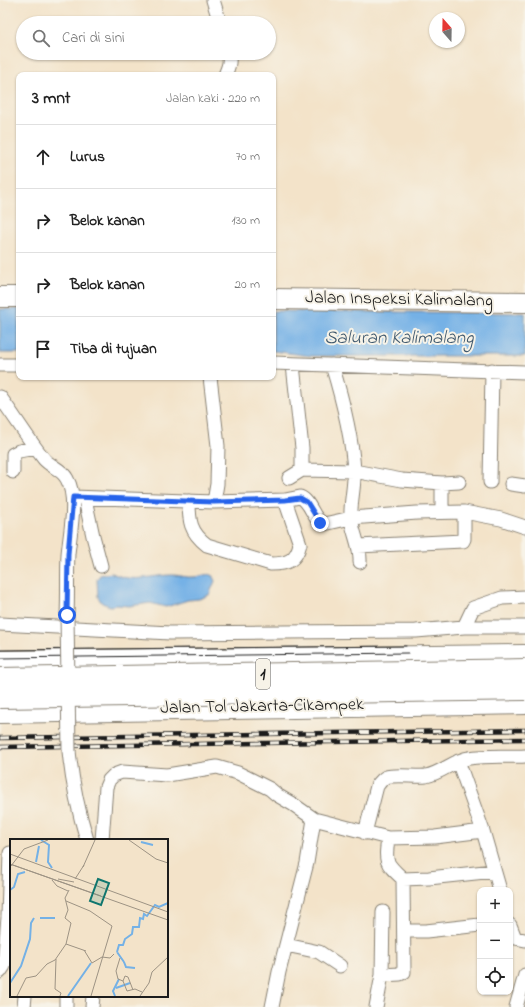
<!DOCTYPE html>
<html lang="id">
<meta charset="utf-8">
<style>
body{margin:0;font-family:"Indie Flower",sans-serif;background:#f2f2f2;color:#222}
.controls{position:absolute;right:12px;bottom:12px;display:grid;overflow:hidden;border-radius:8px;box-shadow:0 1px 3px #0004}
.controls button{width:36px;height:36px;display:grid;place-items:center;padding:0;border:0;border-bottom:1px solid #e0e0e0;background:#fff;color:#222;font:20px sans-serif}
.compass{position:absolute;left:429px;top:12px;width:36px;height:36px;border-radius:50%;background:#fff;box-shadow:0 1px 3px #0004;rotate:340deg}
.stop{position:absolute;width:12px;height:12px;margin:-9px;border:3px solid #2563eb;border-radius:50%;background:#fff}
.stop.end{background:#2563eb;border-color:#fff;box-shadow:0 1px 4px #0008}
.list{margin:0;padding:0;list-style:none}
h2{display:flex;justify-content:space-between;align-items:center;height:52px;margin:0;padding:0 16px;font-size:17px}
h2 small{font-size:13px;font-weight:400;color:#767676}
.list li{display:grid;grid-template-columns:26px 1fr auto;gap:12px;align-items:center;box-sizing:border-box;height:64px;padding:0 16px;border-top:1px solid #e0e0e0}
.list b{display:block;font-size:15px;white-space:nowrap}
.list em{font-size:13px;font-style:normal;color:#767676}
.icon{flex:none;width:22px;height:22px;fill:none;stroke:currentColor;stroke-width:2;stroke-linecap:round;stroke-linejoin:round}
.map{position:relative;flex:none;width:525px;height:1007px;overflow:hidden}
.search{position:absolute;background:#fff;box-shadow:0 1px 3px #0004;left:16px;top:16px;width:260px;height:44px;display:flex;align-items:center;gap:10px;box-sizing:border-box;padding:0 14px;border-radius:22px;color:#767676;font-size:15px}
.panel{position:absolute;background:#fff;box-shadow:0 1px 3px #0004;left:16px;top:72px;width:260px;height:308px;border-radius:8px}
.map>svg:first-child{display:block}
.water{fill:#74b1e6;stroke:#486681}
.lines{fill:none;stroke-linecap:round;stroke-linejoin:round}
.street-casing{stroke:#888072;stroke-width:15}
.primary-casing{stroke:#888072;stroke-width:22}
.highway-casing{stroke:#888072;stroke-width:24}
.street{stroke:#fff;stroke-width:13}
.primary{stroke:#fff;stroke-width:20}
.highway{stroke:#fff;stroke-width:22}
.tram{stroke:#1c1c1c;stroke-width:1}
.rail-casing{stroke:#1c1c1c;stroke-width:4.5}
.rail{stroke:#f7f3e8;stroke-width:3;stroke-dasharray:9;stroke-linecap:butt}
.street-bridge-casing{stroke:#888072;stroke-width:15;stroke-linecap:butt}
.highway-bridge-casing{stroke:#888072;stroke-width:24;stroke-linecap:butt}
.street-bridge{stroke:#fff;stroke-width:13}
.highway-bridge{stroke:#fff;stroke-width:22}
.route{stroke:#2563eb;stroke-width:5}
.labels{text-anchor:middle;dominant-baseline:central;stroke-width:4;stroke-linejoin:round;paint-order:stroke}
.shield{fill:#f7f3e8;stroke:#5e5c59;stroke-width:1}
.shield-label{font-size:17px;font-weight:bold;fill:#1c1c1c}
.street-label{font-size:18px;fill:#1c1c1c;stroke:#f7f3e8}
.water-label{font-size:19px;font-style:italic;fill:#3f586d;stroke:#f7f3e8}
.inset-river{fill:none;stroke:#74b1e6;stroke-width:2}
.inset-road{fill:none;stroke:#9d9384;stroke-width:1}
.view{fill:#0f766e;fill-opacity:0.15;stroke:#0f766e;stroke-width:2}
.inset-edge{fill:none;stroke:#1c1c1c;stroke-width:2}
</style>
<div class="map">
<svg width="525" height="1007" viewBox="0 0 525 1007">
<rect width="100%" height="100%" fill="#f7f3e8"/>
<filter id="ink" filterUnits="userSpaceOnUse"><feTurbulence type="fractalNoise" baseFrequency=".025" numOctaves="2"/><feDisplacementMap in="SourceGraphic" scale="8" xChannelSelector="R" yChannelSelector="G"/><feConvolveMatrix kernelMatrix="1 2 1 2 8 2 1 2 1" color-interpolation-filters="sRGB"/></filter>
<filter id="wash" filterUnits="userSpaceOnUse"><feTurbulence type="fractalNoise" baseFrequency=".012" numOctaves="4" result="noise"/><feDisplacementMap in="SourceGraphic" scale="16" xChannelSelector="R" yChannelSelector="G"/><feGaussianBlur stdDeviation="0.9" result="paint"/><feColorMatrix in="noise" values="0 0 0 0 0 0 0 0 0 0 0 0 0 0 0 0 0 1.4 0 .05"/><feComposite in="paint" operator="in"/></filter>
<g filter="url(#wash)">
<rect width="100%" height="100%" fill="#f3e3c9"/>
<path class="water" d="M0 309H19V353H0Z
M273 311 525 313V356H311L273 351Z
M112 573C134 584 150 575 173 575 180 575 186 578 194 577 200 577 206 573 212 575L215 581 209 595 199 599 188 600 166 607 150 603 129 606 117 605 110 606 102 603 98 597 97 579 100 575Z"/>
</g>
<g filter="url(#ink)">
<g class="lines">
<defs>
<path id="street" d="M213 0 220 23
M225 75C228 68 231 61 228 53
M273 363 525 372
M0 365H19
M332 365C342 398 352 436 354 471 355 486 350 502 351 517 352 532 361 546 360 562
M0 397C15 417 28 439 44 459 51 467 62 469 67 479 78 498 70 532 68 554 67 574 68 595 67 615
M302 470 354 471 402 480 442 483 459 482
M13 472V454L19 451 35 448
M289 478 302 470V448L293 365
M490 482 492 370
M511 484 525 486
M73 497 214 502 217 484 218 446 210 377
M85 499 93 536 101 566
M189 501C189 521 190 532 207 545L271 564C287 564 296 561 300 544L285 500
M214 502 285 500 300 497C312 502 312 520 324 524L351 518 417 513 464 512 501 519 525 527
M442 512V483
M358 546 463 541 464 539V512
M525 597 502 598 473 608 464 627H525
M0 624 170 633 416 631 464 627
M69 751C72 781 78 810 87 840
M458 761 483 831 500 890
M314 819 388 838 435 837 483 831
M365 833 377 786C380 782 382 779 386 777 394 774 416 777 426 776 442 773 454 760 469 758 487 755 507 757 525 756
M388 838C385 863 385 862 403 879L429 878 494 871
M102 840 106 787 109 780 114 775 122 772 167 775 217 767 238 773 270 789 277 795 294 805 314 819 307 863 279 972 272 1007
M510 925 515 938 525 940
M404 931H426L480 925
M286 945 319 952 340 966
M0 972 4 966 8 917 10 853
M382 975 400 974 404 972 403 879
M24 1007 25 996
M66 1007V996
M92 1007 93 996
M376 1007 382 975 383 912
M516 1007 525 975"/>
<path id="primary" d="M0 297H19
M273 299 525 302"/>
<path id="highway" d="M0 662 525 656
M0 712 525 703"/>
</defs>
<use href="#street" class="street-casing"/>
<use href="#primary" class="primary-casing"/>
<use href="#highway" class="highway-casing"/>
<use href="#street" class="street"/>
<use href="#primary" class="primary"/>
<use href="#highway" class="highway"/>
<path class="tram" d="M0 650 406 646
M0 658 408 653"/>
<defs>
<path id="rail" d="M0 738 525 730
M0 747 525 739"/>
</defs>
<use href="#rail" class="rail-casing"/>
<use href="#rail" class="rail"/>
<defs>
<path id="street-bridge" d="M67 615 69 751"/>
<path id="highway-bridge" d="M0 679 525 670
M0 697 525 689"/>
</defs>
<use href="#street-bridge" class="street-bridge-casing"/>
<use href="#highway-bridge" class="highway-bridge-casing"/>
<use href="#street-bridge" class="street-bridge"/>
<use href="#highway-bridge" class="highway-bridge"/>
</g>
</g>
<g class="lines" filter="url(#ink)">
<path class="route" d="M67 615 68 554 73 497 214 502 285 500 300 498 307 502 320 523"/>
</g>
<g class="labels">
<rect class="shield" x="256" y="659" width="14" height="30" rx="3"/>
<g class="shield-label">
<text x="263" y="674">1</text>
</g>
<g class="street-label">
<text transform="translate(399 300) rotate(1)">Jalan Inspeksi Kalimalang</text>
<text transform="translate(262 707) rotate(-1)">Jalan Tol Jakarta–Cikampek</text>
</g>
<g class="water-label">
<text x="399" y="338">Saluran Kalimalang</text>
</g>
</g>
<g transform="translate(10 839)">
<rect width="158" height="158" fill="#f3e3c9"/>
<path class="inset-river" d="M31 1 39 6 38 23 42 29M131 3 143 6M26 23 29 7M0 51 4 48 8 35 15 33M30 79H45M107 113 109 106H113L115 100 122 95 123 88H129L130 79 133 80 134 75 137 77 145 66 149 68 158 64M107 113 114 123M114 123 116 128 125 129M0 144 11 127 20 100 21 84 24 79M106 149 120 144M58 157 81 124M105 157 103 152 109 140"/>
<path class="inset-road" d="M119 1 146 20 158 24M0 15 158 73M0 25 158 81M0 25 91 57M1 27 14 10 38 1M73 28 85 1M48 40 64 43M65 40 74 26M42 41 47 47 58 52M56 62 80 72 102 87 81 157M56 105 76 112M74 111 82 124 92 118 100 119 104 115M110 119 106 132 108 140 113 142 115 137 118 138 123 151M46 120 45 150 51 154 50 157M113 142 117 152 125 150 132 153M7 157 16 139 26 137 37 125 45 121 56 105 61 84 55 79 58 71 55 59 59 51M130 157 139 144 142 133 158 118"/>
<path class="view" d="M88 40 99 44 91 66 80 62Z"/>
<rect width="158" height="158" class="inset-edge"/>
</g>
</svg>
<div class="controls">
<button>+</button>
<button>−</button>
<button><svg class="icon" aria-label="locate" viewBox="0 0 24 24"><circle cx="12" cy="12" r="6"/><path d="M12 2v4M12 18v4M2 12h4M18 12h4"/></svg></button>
</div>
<svg class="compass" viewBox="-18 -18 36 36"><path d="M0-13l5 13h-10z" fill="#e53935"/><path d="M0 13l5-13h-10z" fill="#767676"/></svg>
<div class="stop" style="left:67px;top:615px"></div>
<div class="stop end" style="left:320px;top:523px"></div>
<div class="search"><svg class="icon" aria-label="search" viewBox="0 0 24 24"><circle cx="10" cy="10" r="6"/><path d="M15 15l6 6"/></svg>Cari di sini</div>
<section class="panel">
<h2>3 mnt<small>Jalan kaki · 220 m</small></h2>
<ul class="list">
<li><svg class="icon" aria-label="ahead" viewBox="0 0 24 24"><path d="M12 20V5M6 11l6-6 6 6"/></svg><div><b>Lurus</b></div><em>70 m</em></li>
<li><svg class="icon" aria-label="right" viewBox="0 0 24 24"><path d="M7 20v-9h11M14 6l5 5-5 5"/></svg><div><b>Belok kanan</b></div><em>130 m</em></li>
<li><svg class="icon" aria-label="right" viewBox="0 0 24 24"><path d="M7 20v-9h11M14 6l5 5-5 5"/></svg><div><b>Belok kanan</b></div><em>20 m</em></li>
<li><svg class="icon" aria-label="arrive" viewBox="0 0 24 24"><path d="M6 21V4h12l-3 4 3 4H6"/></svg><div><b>Tiba di tujuan</b></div></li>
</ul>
</section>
</div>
